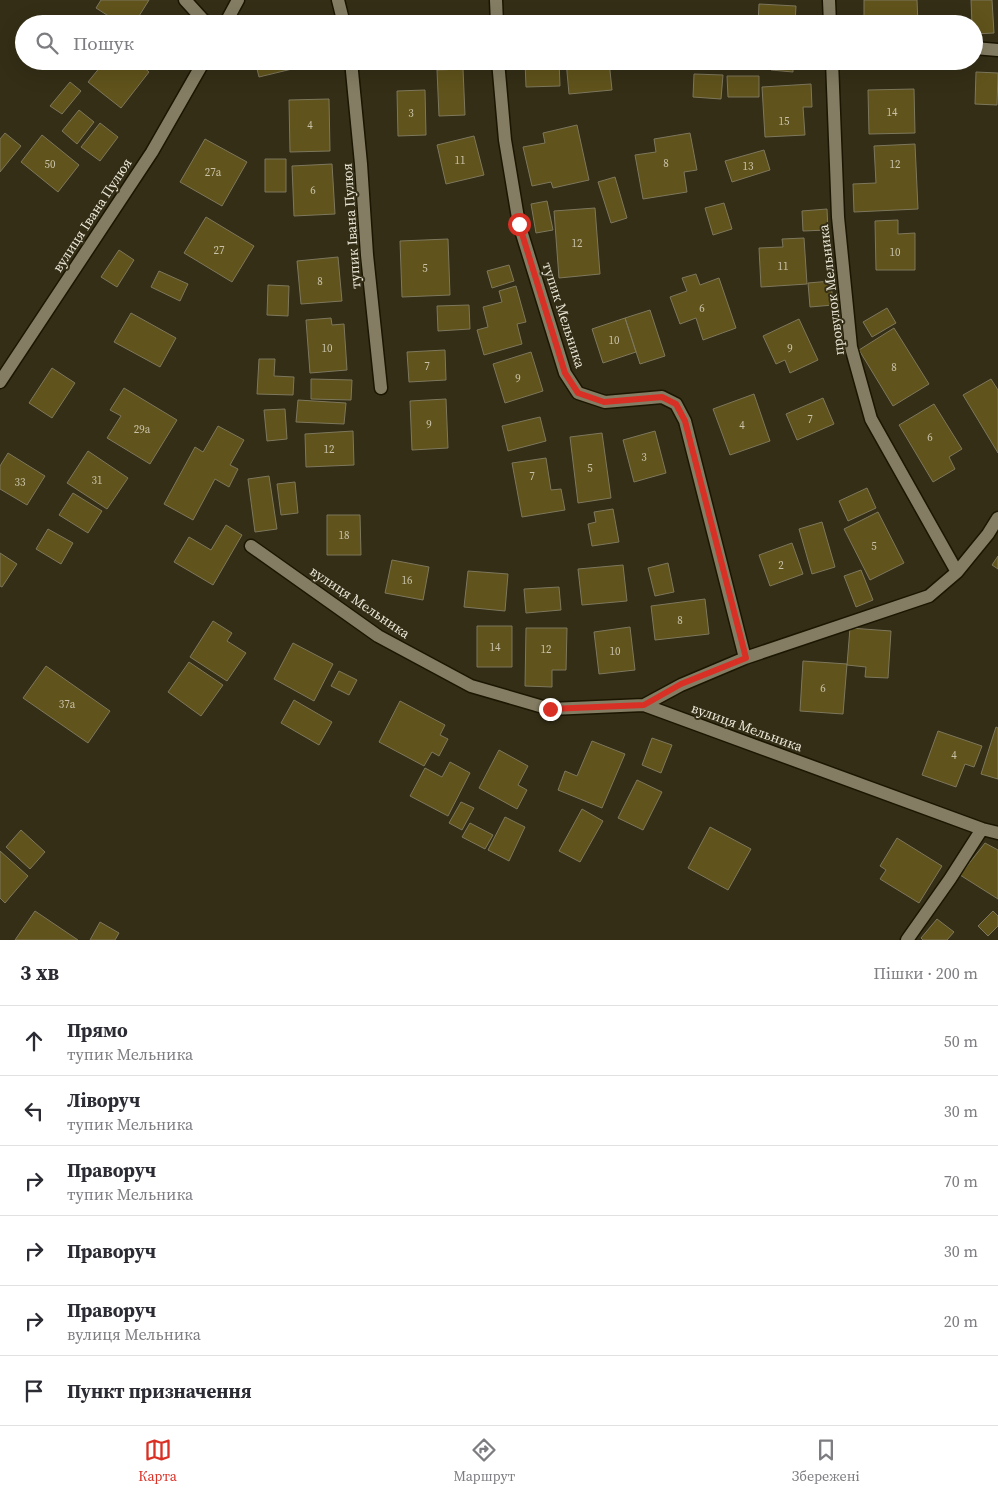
<!DOCTYPE html>
<html lang="uk">
<meta charset="utf-8">
<style>
body{margin:0;font-family:"Source Serif 4",serif;background:#f2f2f3;color:#2b2b33}
.stop{position:absolute;width:15px;height:15px;margin:-11px;border:4px solid #d93025;border-radius:50%;background:#fff}
.stop.end{background:#d93025;border-color:#fff;box-shadow:0 1px 5px #0008}
.list{margin:0;padding:0;list-style:none}
h2{display:flex;justify-content:space-between;align-items:center;height:65px;margin:0;padding:0 20px;font-size:21px}
h2 small{font-size:16px;font-weight:400;color:#7c7c81}
.list li{display:grid;grid-template-columns:32px 1fr auto;gap:15px;align-items:center;box-sizing:border-box;height:70px;padding:0 20px;border-top:1px solid #e1e1e2}
.list b{display:block;font-size:19px;white-space:nowrap}
.list p{margin:0;font-size:16px;white-space:nowrap;color:#7c7c81}
.list em{font-size:16px;font-style:normal;color:#7c7c81}
.icon{flex:none;width:28px;height:28px;fill:none;stroke:currentColor;stroke-width:2;stroke-linecap:round;stroke-linejoin:round}
.map{position:relative;flex:none;width:998px;height:940px;overflow:hidden}
.search{position:absolute;background:#fff;box-shadow:0 5px 20px #0002;left:15px;right:15px;top:15px;height:55px;display:flex;align-items:center;gap:12px;box-sizing:border-box;padding:0 18px;border-radius:28px;color:#7c7c81;font-size:19px}
.sheet{height:485px;background:#fff}
nav{display:flex;justify-content:space-around;align-items:center;box-sizing:border-box;height:70px;border-top:1px solid #e1e1e2;background:#fff;font-size:14px;color:#7c7c81}
nav a{display:grid;justify-items:center;gap:2px}
nav .on{color:#d93025}
.map>svg:first-child{display:block}
.building{fill:#60531b;stroke:#7d775d}
.lines{fill:none;stroke-linecap:round;stroke-linejoin:round}
.lane-casing{stroke:#1b1601;stroke-width:15}
.street-casing{stroke:#1b1601;stroke-width:15}
.lane{stroke:#847d63;stroke-width:12}
.street{stroke:#847d63;stroke-width:12}
.route{stroke:#d93025;stroke-width:6}
.labels{text-anchor:middle;dominant-baseline:central;stroke-width:4;stroke-linejoin:round;paint-order:stroke}
.number-label{font-size:11px;fill:#c8c2a9}
.street-label{font-size:14px;fill:#eae7d8;stroke:#342e16}
</style>
<div class="map">
<svg width="998" height="940" viewBox="0 0 998 940">
<rect width="100%" height="100%" fill="#342e16"/>
<path class="building" d="M101 0H149L134 24H121L96 8Z
M864 0H917L918 24H864Z
M971 0H992L994 33 974 34V24H972Z
M759 4 796 6 795 24H758Z
M105 61H136L149 72 121 108 88 82Z
M255 61H290L292 69 259 77Z
M525 61H559L560 86 526 87Z
M566 61H609L612 90 569 94Z
M772 61H793V72L771 70Z
M463 69 465 115 439 116 437 70Z
M976 72 998 73 997 105 975 104Z
M694 74 723 75 721 99 693 97Z
M727 76H759V97H728Z
M70 82 81 91 62 114 50 106Z
M811 84 812 107H803L805 135 765 137 762 87Z
M914 89 915 133 869 134 868 90Z
M425 90 426 135 398 136 397 91Z
M329 99 330 151 290 152 289 100Z
M79 110 94 122 77 144 62 131Z
M100 123 118 137 100 161 81 147Z
M577 125 589 180 553 188 551 182 532 186 523 147 545 143 543 133Z
M5 133 21 146 0 172V139Z
M690 133 697 170 684 172 687 192 643 199 635 155 656 152 654 139Z
M42 135 79 165 58 192 21 162Z
M474 136 484 175 446 184 437 145Z
M205 139 247 162 222 206 180 182Z
M915 144 918 209 854 212 853 184 876 183 874 146Z
M764 150 770 170 732 182 725 161Z
M265 159H286V192H265Z
M332 164 335 214 294 216 292 166Z
M615 177 627 218 611 223 598 182Z
M547 201 553 230 536 233 531 204Z
M724 203 732 229 713 235 705 208Z
M595 208 600 274 559 278 554 211Z
M827 209 828 230 803 231 802 211Z
M206 217 254 246 232 282 184 253Z
M898 220V234L915 233V270H876L875 221Z
M804 238 807 284 761 287 759 248 783 247 782 239Z
M448 239 450 295 402 297 400 241Z
M119 250 134 260 117 287 101 277Z
M338 257 342 301 301 304 297 261Z
M509 265 514 281 492 288 487 271Z
M159 271 188 284 180 301 151 287Z
M696 274 700 285 719 278 736 328 703 340 696 318 680 324 670 297 687 291 682 278Z
M831 281 833 305 810 307 808 283Z
M268 285 289 286 288 316 267 315Z
M516 286 526 322 517 324 522 344 484 355 477 330 488 327 483 307 502 302 499 291Z
M469 305 470 329 438 331 437 306Z
M887 308 896 323 872 337 863 322Z
M650 310 665 356 640 364 625 318Z
M131 313 176 338 160 367 114 342Z
M331 318 332 325 344 324 347 370 310 373 306 320Z
M625 318 636 352 603 363 592 329Z
M799 319 818 360 790 373 785 360 776 364 763 336Z
M894 328 929 384 893 406 859 350Z
M445 350 446 380 409 382 407 352Z
M531 352 543 391 505 403 493 364Z
M259 359H275L274 376 294 377 293 395 257 394Z
M52 368 75 383 52 418 29 403Z
M311 379 352 380 351 400 311 399Z
M991 379 998 390V453L963 395Z
M124 388 177 420 150 464 107 438 121 416 110 410Z
M754 394 770 441 730 455 713 409Z
M823 398 834 424 797 440 786 414Z
M446 399 448 448 412 450 410 401Z
M298 400 346 403 344 424 296 422Z
M934 404 962 449 949 457 955 469 933 482 899 425Z
M285 409 287 439 267 441 264 410Z
M540 417 546 441 508 451 502 426Z
M218 426 244 440 230 465 238 469 229 487 215 479 193 520 164 504 195 447 203 452Z
M353 431 354 465 306 467 305 434Z
M655 431 666 473 634 482 623 440Z
M602 433 611 498 578 503 570 437Z
M88 451 128 478 107 509 67 483Z
M8 453 45 476 27 505 0 489V466Z
M546 458 551 490 561 489 565 510 522 517 512 463Z
M269 476 277 529 255 532 248 479Z
M295 482 298 513 281 515 277 484Z
M867 488 876 508 848 521 839 501Z
M73 493 102 511 88 533 59 515Z
M613 509 619 542 592 546 588 524 596 522 594 512Z
M878 512 904 563 870 580 844 529Z
M327 515H360L361 555H327Z
M822 522 835 567 812 574 799 529Z
M226 525 242 535 213 585 174 562 189 537 211 550Z
M48 529 73 543 61 564 36 549Z
M792 543 803 574 770 586 759 555Z
M0 553 17 564 2 587 0 586Z
M998 556V569L992 565Z
M392 560 429 567 423 600 385 593Z
M668 563 674 592 655 596 648 568Z
M623 565 627 601 582 605 578 569Z
M861 570 873 600 856 607 844 576Z
M468 571 508 574 505 611 464 607Z
M559 587 561 610 526 613 524 589Z
M705 599 709 634 655 640 651 606Z
M213 621 232 633 227 641 246 653 227 681 190 657Z
M477 626H512V667H477Z
M630 627 635 670 599 674 594 632Z
M526 628H567L566 670H552V687L525 686Z
M850 628 891 631 888 678 865 677 866 667 847 665Z
M293 643 333 664 314 701 274 679Z
M803 661 847 664 843 714 800 711Z
M189 662 223 685 201 716 168 692Z
M46 666 110 711 88 743 23 698Z
M339 671 357 680 349 695 331 686Z
M294 700 332 722 319 745 281 723Z
M400 701 445 725 440 735 448 739 439 756 432 752 424 766 379 742Z
M996 727 998 728V779L981 774Z
M938 731 982 746 974 767 965 764 956 787 922 775Z
M652 738 672 745 661 773 642 765Z
M592 741 625 754 602 808 558 790 565 771 577 776Z
M499 750 528 766 518 785 527 790 517 809 479 788Z
M450 762 470 773 448 816 410 796 425 768 442 777Z
M637 780 662 792 643 830 618 818Z
M461 802 474 808 462 830 449 823Z
M582 809 603 821 580 862 559 851Z
M505 817 525 827 509 861 488 850Z
M470 823 493 835 485 849 462 837Z
M710 827 751 849 728 890 688 868Z
M21 830 45 852 30 869 6 847Z
M897 838 942 866 919 903 880 879 886 870 880 866Z
M985 843 998 850V899L960 875Z
M0 851 28 876 5 903 0 898Z
M35 911 78 940H15Z
M993 911 998 916V926L988 936 978 926Z
M937 919 954 932 947 940H923L921 938Z
M100 922 119 933 115 940H90Z"/>
<g class="lines">
<defs>
<path id="lane" d="M974 48 998 50"/>
<path id="street" d="M185 0 207 24
M338 0 344 24
M496 0 497 24
M829 0 830 24
M225 24 238 0
M351 61 361 164 367 255 381 388
M498 61 505 140 519 224 565 373 578 393 605 402 662 397 676 404 685 421 745 658
M832 61 838 217 851 347 871 419 957 572 988 534 998 518
M0 382 152 152 204 61
M251 546 378 636 471 686 550 709 644 705 982 829 998 833
M644 705 681 685 745 658 929 596 957 572
M907 940 950 879 982 829"/>
</defs>
<use href="#lane" class="lane-casing"/>
<use href="#street" class="street-casing"/>
<use href="#lane" class="lane"/>
<use href="#street" class="street"/>
</g>
<g class="lines">
<path class="route" d="M519 224 565 373 578 393 604 402 662 397 676 404 685 421 746 658 681 684 644 705 550 709"/>
</g>
<g class="labels">
<g class="number-label">
<text x="892" y="112">14</text>
<text x="411" y="113">3</text>
<text x="784" y="121">15</text>
<text x="310" y="125">4</text>
<text x="460" y="160">11</text>
<text x="666" y="163">8</text>
<text x="50" y="164">50</text>
<text x="895" y="164">12</text>
<text x="748" y="166">13</text>
<text x="213" y="172">27а</text>
<text x="313" y="190">6</text>
<text x="577" y="243">12</text>
<text x="219" y="250">27</text>
<text x="895" y="252">10</text>
<text x="783" y="266">11</text>
<text x="425" y="268">5</text>
<text x="320" y="281">8</text>
<text x="702" y="308">6</text>
<text x="614" y="340">10</text>
<text x="327" y="348">10</text>
<text x="790" y="348">9</text>
<text x="427" y="366">7</text>
<text x="894" y="367">8</text>
<text x="518" y="378">9</text>
<text x="810" y="419">7</text>
<text x="429" y="424">9</text>
<text x="742" y="425">4</text>
<text x="142" y="429">29а</text>
<text x="930" y="437">6</text>
<text x="329" y="449">12</text>
<text x="644" y="457">3</text>
<text x="590" y="468">5</text>
<text x="532" y="476">7</text>
<text x="97" y="480">31</text>
<text x="20" y="482">33</text>
<text x="344" y="535">18</text>
<text x="874" y="546">5</text>
<text x="781" y="565">2</text>
<text x="407" y="580">16</text>
<text x="680" y="620">8</text>
<text x="495" y="647">14</text>
<text x="546" y="649">12</text>
<text x="615" y="651">10</text>
<text x="823" y="688">6</text>
<text x="67" y="704">37а</text>
<text x="954" y="755">4</text>
</g>
<g class="street-label">
<text transform="translate(92 215) rotate(-57)">вулиця Івана Пулюя</text>
<text transform="translate(351 226) rotate(-94)">тупик Івана Пулюя</text>
<text transform="translate(831 290) rotate(-97)">провулок Мельника</text>
<text transform="translate(564 315) rotate(72)">тупик Мельника</text>
<text transform="translate(360 602) rotate(34)">вулиця Мельника</text>
<text transform="translate(747 727) rotate(20)">вулиця Мельника</text>
</g>
</g>
</svg>
<div class="stop" style="left:519px;top:224px"></div>
<div class="stop end" style="left:550px;top:709px"></div>
<div class="search"><svg class="icon" aria-label="search" viewBox="0 0 24 24"><circle cx="10" cy="10" r="6"/><path d="M15 15l6 6"/></svg>Пошук</div>
</div>
<section class="sheet">
<h2>3 хв<small>Пішки · 200 m</small></h2>
<ul class="list">
<li><svg class="icon" aria-label="ahead" viewBox="0 0 24 24"><path d="M12 20V5M6 11l6-6 6 6"/></svg><div><b>Прямо</b><p>тупик Мельника</p></div><em>50 m</em></li>
<li><svg class="icon" aria-label="left" viewBox="0 0 24 24"><path d="M17 20v-9H6M10 6l-5 5 5 5"/></svg><div><b>Ліворуч</b><p>тупик Мельника</p></div><em>30 m</em></li>
<li><svg class="icon" aria-label="right" viewBox="0 0 24 24"><path d="M7 20v-9h11M14 6l5 5-5 5"/></svg><div><b>Праворуч</b><p>тупик Мельника</p></div><em>70 m</em></li>
<li><svg class="icon" aria-label="right" viewBox="0 0 24 24"><path d="M7 20v-9h11M14 6l5 5-5 5"/></svg><div><b>Праворуч</b></div><em>30 m</em></li>
<li><svg class="icon" aria-label="right" viewBox="0 0 24 24"><path d="M7 20v-9h11M14 6l5 5-5 5"/></svg><div><b>Праворуч</b><p>вулиця Мельника</p></div><em>20 m</em></li>
<li><svg class="icon" aria-label="arrive" viewBox="0 0 24 24"><path d="M6 21V4h12l-3 4 3 4H6"/></svg><div><b>Пункт призначення</b></div></li>
</ul>
</section>
<nav>
<a class="on"><svg class="icon" aria-label="map" viewBox="0 0 24 24"><path d="M3 6l6-2 6 2 6-2v14l-6 2-6-2-6 2zM9 4v14M15 6v14"/></svg>Карта</a>
<a><svg class="icon" aria-label="directions" viewBox="0 0 24 24"><path d="M12 3l9 9-9 9-9-9zM9 14v-3h6M13 9l2 2-2 2"/></svg>Маршрут</a>
<a><svg class="icon" aria-label="saved" viewBox="0 0 24 24"><path d="M7 4h10v16l-5-4-5 4z"/></svg>Збережені</a>
</nav>
